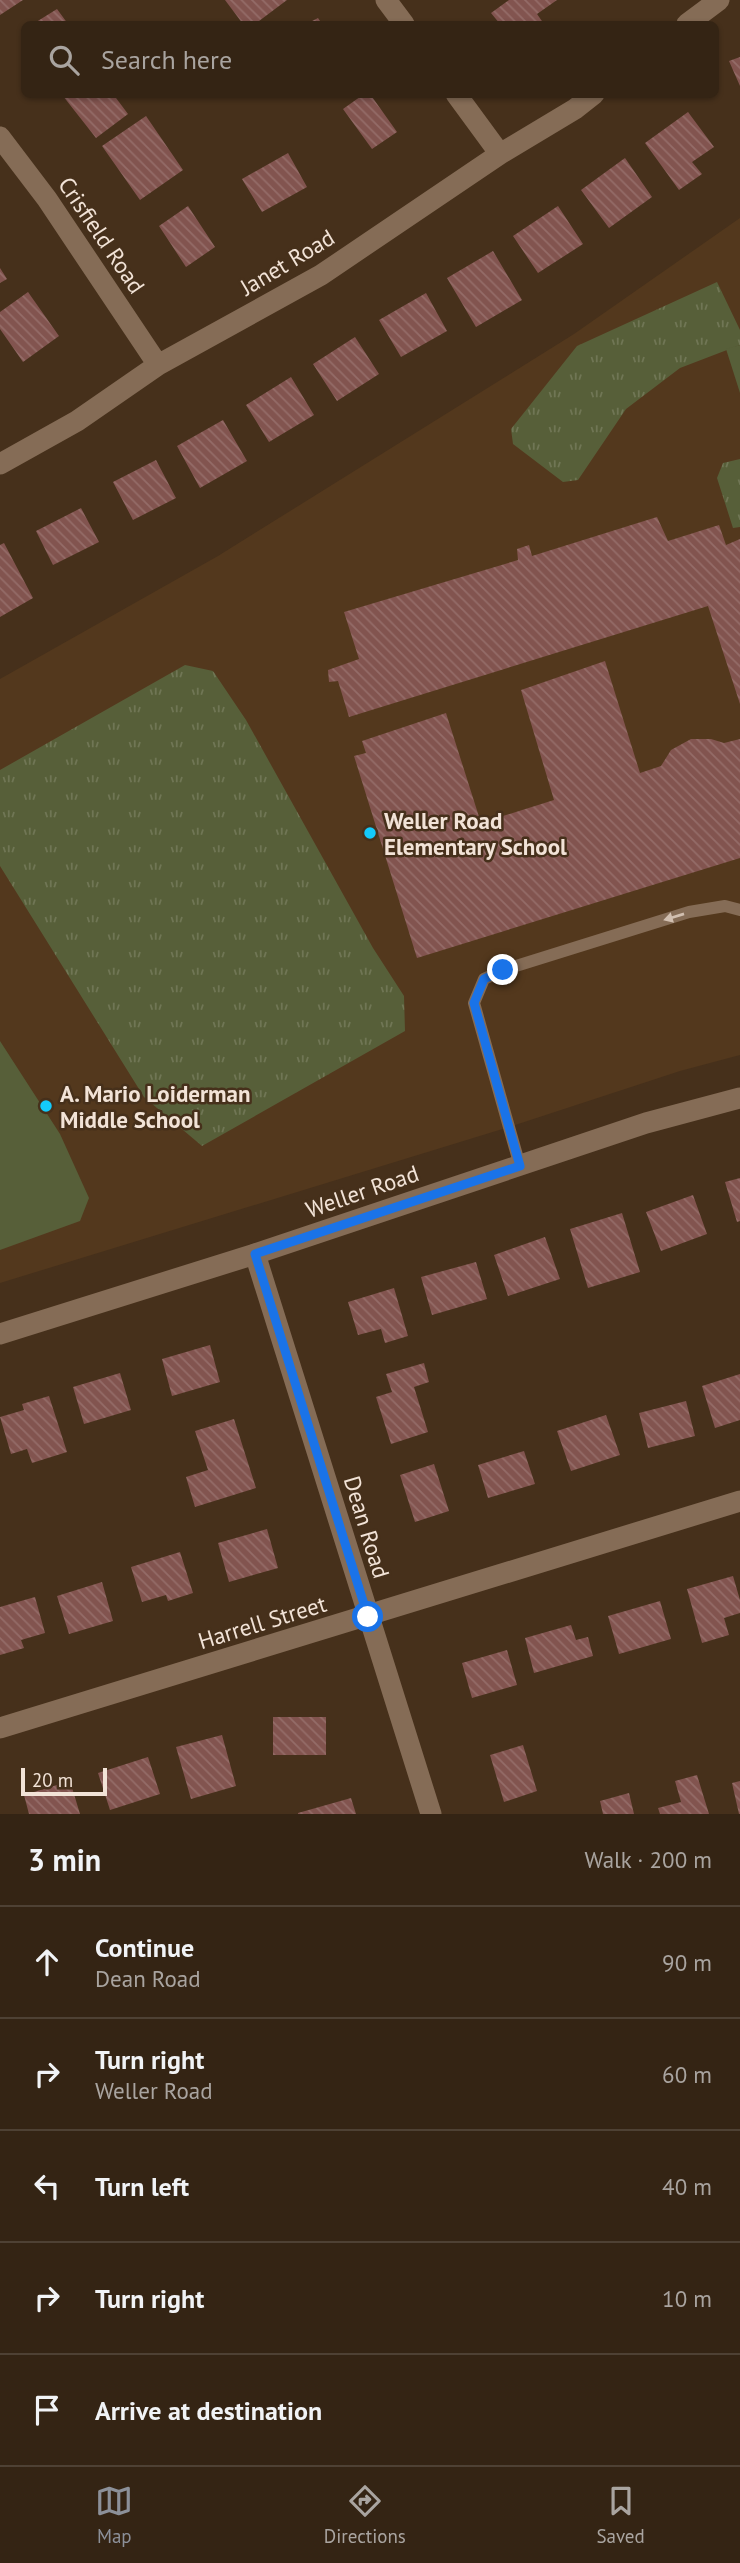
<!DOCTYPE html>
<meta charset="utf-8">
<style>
body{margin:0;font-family:"PT Sans",sans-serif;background:#3c2c1d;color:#f1f3f6}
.scale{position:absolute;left:21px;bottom:18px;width:86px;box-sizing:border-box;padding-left:7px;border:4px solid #f2e3d7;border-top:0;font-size:19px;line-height:24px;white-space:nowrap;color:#f2e3d7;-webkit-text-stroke:5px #46301b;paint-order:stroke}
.stop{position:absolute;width:21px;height:21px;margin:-16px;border:5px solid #1a73e8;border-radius:50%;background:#fff}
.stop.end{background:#1a73e8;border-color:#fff;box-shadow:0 2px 7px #0008}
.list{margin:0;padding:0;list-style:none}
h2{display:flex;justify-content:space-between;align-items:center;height:91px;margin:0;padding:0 28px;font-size:30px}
h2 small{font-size:23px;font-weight:400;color:#a9a4a0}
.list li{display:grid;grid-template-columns:46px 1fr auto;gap:21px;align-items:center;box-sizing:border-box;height:112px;padding:0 28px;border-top:2px solid #4e4134}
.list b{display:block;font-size:26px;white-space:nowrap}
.list p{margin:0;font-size:23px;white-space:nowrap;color:#a9a4a0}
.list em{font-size:23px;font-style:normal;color:#a9a4a0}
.icon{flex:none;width:38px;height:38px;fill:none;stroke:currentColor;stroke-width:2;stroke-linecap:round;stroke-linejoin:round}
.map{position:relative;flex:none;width:740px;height:1814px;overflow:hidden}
.search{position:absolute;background:#342414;box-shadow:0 2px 5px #0004;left:21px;right:21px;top:21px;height:77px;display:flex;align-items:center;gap:18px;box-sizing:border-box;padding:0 24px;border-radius:10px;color:#a9a4a0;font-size:26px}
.sheet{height:651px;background:#342414}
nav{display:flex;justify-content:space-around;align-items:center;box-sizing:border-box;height:98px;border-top:2px solid #4e4134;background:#342414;font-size:19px;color:#a9a4a0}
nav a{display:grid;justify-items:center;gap:4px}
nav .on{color:#8c9099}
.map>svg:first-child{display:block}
.built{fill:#53381d}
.grass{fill:url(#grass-tufts)}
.pitch{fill:#575f39}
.building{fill:url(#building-back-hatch)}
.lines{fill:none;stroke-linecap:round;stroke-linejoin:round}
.service{stroke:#856c56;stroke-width:12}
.minor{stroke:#856c56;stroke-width:21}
.tertiary{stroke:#856c56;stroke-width:21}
.oneway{fill:#d1bfb0}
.route{stroke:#1a73e8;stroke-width:9}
.poi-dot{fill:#14cafb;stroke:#46301b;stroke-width:2.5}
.labels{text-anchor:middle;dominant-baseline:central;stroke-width:5;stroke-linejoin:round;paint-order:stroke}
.street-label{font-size:23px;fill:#f2e3d7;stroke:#46301b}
.poi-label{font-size:23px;font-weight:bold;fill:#f2e3d7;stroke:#46301b;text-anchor:start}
</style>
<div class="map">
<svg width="740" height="1814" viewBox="0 0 740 1814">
<defs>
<pattern id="grass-tufts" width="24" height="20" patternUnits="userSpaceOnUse" patternTransform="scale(1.75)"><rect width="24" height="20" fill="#575f39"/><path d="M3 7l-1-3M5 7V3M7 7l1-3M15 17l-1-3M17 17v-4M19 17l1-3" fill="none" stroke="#707655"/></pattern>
<pattern id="building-back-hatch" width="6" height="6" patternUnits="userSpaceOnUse" patternTransform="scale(1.75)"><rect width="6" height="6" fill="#82544f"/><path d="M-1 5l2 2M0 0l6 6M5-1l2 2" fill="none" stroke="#946c68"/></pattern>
</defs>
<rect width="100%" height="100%" fill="#46301b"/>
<path class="built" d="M740 218V1055L680 1071 509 1127 0 1283V679L218 556 574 334Z"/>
<path class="grass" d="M717 282 740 330V345L680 368 626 409 578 480 563 482 513 444 511 429 577 346Z
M740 459V527L733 528 717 478 723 463Z
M185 665 213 671 246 720 373 948 404 996 405 1031 202 1146 144 1097 0 866V770Z"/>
<path class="pitch" d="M740 345V393L726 349Z
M0 1041 60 1134 89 1198 80 1221 0 1250Z"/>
<path class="building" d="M0 0H23L0 15Z
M225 0H287L255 24H243Z
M509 0H557L537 14 544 24H500L491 13Z
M57 9 68 24H33Z
M318 18 322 24H306Z
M740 57V86L729 61Z
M65 94H113L128 114 96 138 63 96Z
M364 94H370L397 132 372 149 343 109Z
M688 112 714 147 692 162 702 174 679 190 645 143Z
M146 116 183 170 140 200 102 146Z
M288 153 307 187 262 212 242 179Z
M625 158 652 197 609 228 581 190Z
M188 206 215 247 186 267 159 226Z
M558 206 583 244 538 273 513 236Z
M493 251 522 300 476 327 447 278Z
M0 268 7 279 0 283Z
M28 292 59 336 23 362 0 329V312Z
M426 293 447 331 401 357 379 320Z
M355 337 379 374 337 401 313 364Z
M291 377 314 415 269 442 246 405Z
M223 420 247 461 200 488 177 446Z
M156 460 176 498 133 520 113 482Z
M81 508 99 542 53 565 36 531Z
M657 517 668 541 719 525 726 545 740 539V704L708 606 349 717 338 681 329 682 328 670 359 659 344 612 518 560 517 549 529 545 532 556Z
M4 543 33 598 0 617V545Z
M605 661 640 773 661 766 671 750 691 739H711L724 743 740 739V858L417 958 354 756 366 753 362 741 446 713 481 823 554 800 521 690Z
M740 1178V1221L737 1222 725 1182Z
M693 1195 707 1234 661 1251 646 1212Z
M622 1213 640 1272 588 1288 570 1229Z
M545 1237 560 1279 508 1296 494 1255Z
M476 1262 487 1299 432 1315 421 1277Z
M394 1288 408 1336 385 1343 381 1329 358 1335 348 1302Z
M210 1345 220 1382 172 1396 162 1359Z
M424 1363 429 1382 414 1387 428 1432 391 1444 376 1397 392 1392 386 1374Z
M120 1373 131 1410 84 1424 73 1387Z
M740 1374V1420L715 1428 702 1386Z
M49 1396 67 1452 32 1463 27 1449 11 1454 0 1417 24 1410 22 1404Z
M686 1401 695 1436 648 1448 639 1413Z
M606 1415 620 1455 571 1471 557 1431Z
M234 1419 256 1488 195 1507 186 1477 208 1470 195 1431Z
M524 1451 535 1484 488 1498 478 1465Z
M434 1464 449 1511 415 1522 400 1475Z
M267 1529 278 1568 229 1582 218 1543Z
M180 1552 193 1593 168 1601 166 1595 142 1602 131 1567Z
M733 1576 740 1600V1613L724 1618 729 1635 702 1643 687 1589Z
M102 1582 113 1621 69 1634 57 1596Z
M35 1597 45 1633 21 1640 24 1648 0 1655V1607Z
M660 1601 671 1639 619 1654 608 1616Z
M571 1625 576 1640 588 1637 593 1656 534 1673 525 1638Z
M507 1650 517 1685 472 1698 462 1663Z
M273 1717H326V1755H273Z
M222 1735 236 1786 191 1799 176 1747Z
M523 1745 537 1791 504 1802 490 1755Z
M148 1757 160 1794 110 1810 98 1773Z
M697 1775 709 1814H660L658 1808 681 1802 675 1781Z
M70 1781 80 1814H29L24 1795Z
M740 1781V1814H739L732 1783Z
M629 1793 634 1814H603L600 1801Z
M351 1798 356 1814H298V1813Z"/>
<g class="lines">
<path class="service" d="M520 1166 474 1003 484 979 503 970 689 912 725 906 740 910"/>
<path class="minor" d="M386 0 404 24
M687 24 719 0
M456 94 500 154
M0 137 47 199 158 365
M0 464 77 421 158 365 321 275 500 154 575 109 594 94
M255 1254 431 1814
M0 1728 740 1501"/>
<path class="tertiary" d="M0 1334 255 1254 646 1123 740 1098"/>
</g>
<defs><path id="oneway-solid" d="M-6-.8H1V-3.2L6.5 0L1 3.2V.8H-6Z" transform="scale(1.75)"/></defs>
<use class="oneway" href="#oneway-solid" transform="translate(674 917) rotate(163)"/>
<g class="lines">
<path class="route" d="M368 1617 255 1254 520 1166 474 1003 484 979 503 970"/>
</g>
<g class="poi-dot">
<circle cx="370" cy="833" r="7"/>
<circle cx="46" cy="1106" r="7"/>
</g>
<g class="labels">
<g class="street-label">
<text transform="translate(102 235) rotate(56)">Crisfield Road</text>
<text transform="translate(287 262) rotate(-31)">Janet Road</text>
<text transform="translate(362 1191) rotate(-19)">Weller Road</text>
<text transform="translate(367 1527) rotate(73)">Dean Road</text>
<text transform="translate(262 1622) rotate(-17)">Harrell Street</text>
</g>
<g class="poi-label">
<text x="384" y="820">Weller Road<tspan x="384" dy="26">Elementary School</tspan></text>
<text x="60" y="1093">A. Mario Loiderman<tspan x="60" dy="26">Middle School</tspan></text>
</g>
</g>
</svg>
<div class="scale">20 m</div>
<div class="stop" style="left:368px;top:1617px"></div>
<div class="stop end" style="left:503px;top:970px"></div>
<div class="search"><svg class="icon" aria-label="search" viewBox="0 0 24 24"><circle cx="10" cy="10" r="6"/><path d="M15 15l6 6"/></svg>Search here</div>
</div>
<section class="sheet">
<h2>3 min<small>Walk · 200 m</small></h2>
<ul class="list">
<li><svg class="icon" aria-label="ahead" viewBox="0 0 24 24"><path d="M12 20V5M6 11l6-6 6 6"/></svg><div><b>Continue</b><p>Dean Road</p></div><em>90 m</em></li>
<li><svg class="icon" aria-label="right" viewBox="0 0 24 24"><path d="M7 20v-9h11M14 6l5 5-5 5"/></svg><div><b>Turn right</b><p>Weller Road</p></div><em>60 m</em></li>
<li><svg class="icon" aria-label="left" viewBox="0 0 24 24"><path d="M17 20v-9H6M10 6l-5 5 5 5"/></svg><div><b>Turn left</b></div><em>40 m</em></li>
<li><svg class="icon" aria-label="right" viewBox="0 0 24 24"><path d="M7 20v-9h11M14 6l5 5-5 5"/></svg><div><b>Turn right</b></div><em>10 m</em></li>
<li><svg class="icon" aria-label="arrive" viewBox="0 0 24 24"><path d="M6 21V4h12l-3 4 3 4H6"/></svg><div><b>Arrive at destination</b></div></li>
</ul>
</section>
<nav>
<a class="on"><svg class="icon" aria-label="map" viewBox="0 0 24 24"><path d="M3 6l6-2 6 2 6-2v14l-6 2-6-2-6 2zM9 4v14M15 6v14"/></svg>Map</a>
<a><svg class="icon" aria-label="directions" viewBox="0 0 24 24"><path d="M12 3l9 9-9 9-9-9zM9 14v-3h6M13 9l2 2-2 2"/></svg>Directions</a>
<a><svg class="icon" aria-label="saved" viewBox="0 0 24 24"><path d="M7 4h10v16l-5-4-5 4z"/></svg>Saved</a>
</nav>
